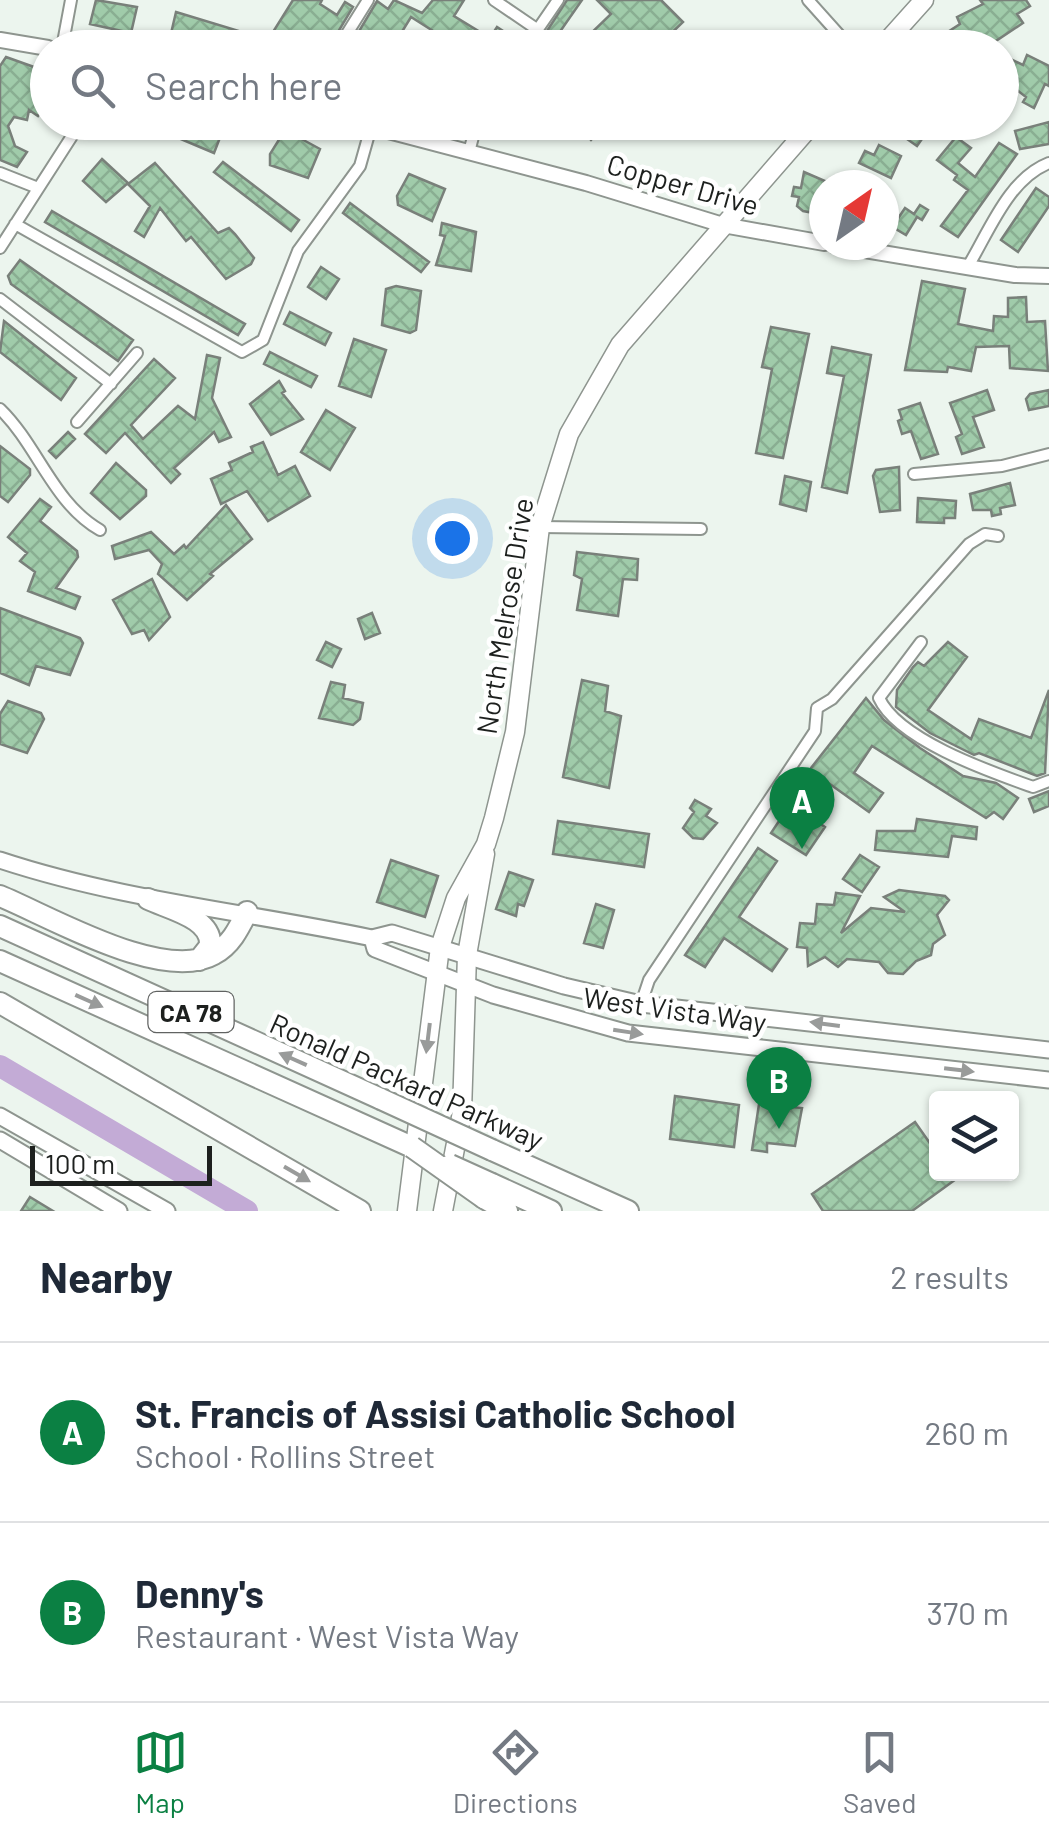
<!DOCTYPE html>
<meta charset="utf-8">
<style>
body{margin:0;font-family:Barlow,sans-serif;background:#f6f6f7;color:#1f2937}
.controls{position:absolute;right:30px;bottom:30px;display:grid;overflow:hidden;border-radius:10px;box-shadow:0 2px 8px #0004}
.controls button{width:90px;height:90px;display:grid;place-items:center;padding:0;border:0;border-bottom:2px solid #e0e1e3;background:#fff;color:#1f2937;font:50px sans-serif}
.compass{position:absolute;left:809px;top:170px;width:90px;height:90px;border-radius:50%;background:#fff;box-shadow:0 2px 8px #0004;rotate:34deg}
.scale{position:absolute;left:30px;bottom:25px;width:182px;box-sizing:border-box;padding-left:10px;border:5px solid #1d201e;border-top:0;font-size:28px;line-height:35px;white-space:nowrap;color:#1d201e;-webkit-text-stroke:8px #fff;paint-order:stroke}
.you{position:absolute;left:452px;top:538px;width:35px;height:35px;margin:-25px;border:8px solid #fff;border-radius:50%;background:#1a73e8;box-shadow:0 0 0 15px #1a73e833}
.badge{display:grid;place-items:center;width:65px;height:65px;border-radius:50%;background:#0b8043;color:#fff;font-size:32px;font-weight:700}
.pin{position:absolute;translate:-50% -82px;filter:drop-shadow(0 2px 5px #0008)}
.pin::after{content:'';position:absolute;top:52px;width:35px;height:30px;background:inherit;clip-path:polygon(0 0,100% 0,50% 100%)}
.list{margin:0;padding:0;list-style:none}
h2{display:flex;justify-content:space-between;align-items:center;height:130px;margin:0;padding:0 40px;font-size:42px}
h2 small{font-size:32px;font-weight:400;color:#747a83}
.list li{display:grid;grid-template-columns:65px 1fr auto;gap:30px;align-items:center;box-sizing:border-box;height:180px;padding:0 40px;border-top:2px solid #e0e1e3}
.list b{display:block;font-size:38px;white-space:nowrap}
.list p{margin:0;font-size:32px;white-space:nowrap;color:#747a83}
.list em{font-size:32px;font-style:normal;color:#747a83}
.icon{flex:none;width:55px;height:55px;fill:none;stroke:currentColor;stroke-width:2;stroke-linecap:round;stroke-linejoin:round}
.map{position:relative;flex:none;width:1049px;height:1211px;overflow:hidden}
.search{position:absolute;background:#fff;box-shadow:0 2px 8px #0004;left:30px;right:30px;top:30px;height:110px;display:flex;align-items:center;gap:25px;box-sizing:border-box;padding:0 35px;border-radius:55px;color:#747a83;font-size:38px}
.sheet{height:490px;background:#fff}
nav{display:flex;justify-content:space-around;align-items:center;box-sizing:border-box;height:140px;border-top:2px solid #e0e1e3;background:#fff;font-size:28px;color:#747a83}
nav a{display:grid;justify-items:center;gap:5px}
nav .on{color:#0b8043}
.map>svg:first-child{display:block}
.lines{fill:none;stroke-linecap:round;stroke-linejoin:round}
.river{stroke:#c3abd6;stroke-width:22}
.building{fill:url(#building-cross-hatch);stroke:#79807a;stroke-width:2.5}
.minor-casing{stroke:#8e958f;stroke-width:14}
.tertiary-casing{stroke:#8e958f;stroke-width:18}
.secondary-casing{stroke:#8e958f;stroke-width:19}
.primary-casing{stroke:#8e958f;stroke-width:21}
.motorway-casing{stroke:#8e958f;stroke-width:24}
.minor{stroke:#fff;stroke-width:10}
.tertiary{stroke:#fff;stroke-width:14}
.secondary{stroke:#fff;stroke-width:15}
.primary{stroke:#fff;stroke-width:18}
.motorway{stroke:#fff;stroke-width:20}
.motorway-bridge-casing{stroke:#8e958f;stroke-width:24;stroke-linecap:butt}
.motorway-bridge{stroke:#fff;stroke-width:20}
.oneway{fill:#999b9a}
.labels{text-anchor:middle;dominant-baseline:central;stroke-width:9;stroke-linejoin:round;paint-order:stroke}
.shield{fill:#fff;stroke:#616362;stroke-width:2.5}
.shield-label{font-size:25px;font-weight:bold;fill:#1d201e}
.street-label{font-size:28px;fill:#1d201e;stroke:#fff}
</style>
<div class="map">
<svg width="1049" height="1211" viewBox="0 0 1049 1211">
<defs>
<pattern id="building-cross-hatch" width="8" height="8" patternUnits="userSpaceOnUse" patternTransform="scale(2.5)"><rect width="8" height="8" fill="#a0cbaa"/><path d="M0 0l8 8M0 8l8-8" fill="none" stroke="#89ae92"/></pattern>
</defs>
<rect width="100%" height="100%" fill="#ecf5ee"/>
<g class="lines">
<path class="river" d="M0 1066 247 1211"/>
</g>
<path class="building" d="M96 0 137 7 131 33 90 24Z
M293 0H322L320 4 337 15 345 2 353 7 329 47 311 36 301 48H263Z
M394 0 422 13 433 0H464L454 16 490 38 497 27 517 40 512 48H460L411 17 392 48H349L377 1 388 9Z
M567 0H582L559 33 578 48H536Z
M597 0H661L683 22 656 48H591L584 40 611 14Z
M980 0H1026L1030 6 1017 14 1023 23 996 41 1000 48H942L937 39 960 24 957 17 983 4Z
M176 12 239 31 235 48 175 45 169 42Z
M1002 55 1023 65 1027 55 1049 66V86L1045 84 1034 108 1023 102 1026 97 1017 90 1010 100 1002 96Z
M6 57 48 72V103L38 116 29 110 27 120 14 117 8 126 15 146 27 152 17 167 0 160V66Z
M181 122H226L214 153 176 137Z
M574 122H608L591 140Z
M904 122H925L931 126 917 146 897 132Z
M1049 122V144L1020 149 1015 131Z
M285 130 320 149 308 178 270 165V154Z
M956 137 971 148 958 163 975 177 999 143 1017 154 958 237 941 226 968 190 954 180 957 175 937 160Z
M879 145 901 156 891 178 859 163 865 151 874 155Z
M102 159 128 183 106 202 83 181Z
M223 162 299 220 291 231 214 172Z
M155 163 218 233 229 228 235 234 254 258 251 264 226 279 191 237 186 241 160 208 144 237 135 231 150 206 128 184Z
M804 172 825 181 819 214 803 211 797 206 799 197 792 196 794 187 801 188Z
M409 174 445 189 432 221 398 205 397 196Z
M1036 188 1049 197V206L1018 252 1001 240Z
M350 203 429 262 421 272 343 213Z
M920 205 928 210 922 220 917 217 906 235 884 222V209L899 217 905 208 914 214Z
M52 211 245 324 238 335 45 222Z
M442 223 476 232 471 271 436 265 445 236 440 235Z
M20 260 133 340 118 361 11 284 8 276Z
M321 267 339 279 326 299 308 287Z
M922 281 965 289 958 324 993 331 994 316 1008 317V298L1026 297 1027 322 1045 321 1048 371 1010 368 1009 346 976 347 971 371 948 367 947 372 905 370Z
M396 286 421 291 416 330 410 333 382 325 386 289Z
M290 312 331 333 325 345 284 324Z
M4 321 76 378 61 400 0 352Z
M771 327 809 334 783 458 756 453 772 369 762 367Z
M354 339 386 350 371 397 339 386Z
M832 347 871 355 847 493 822 487 844 376 827 373Z
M270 352 317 376 311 387 264 364Z
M207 355 220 358 212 398 231 437 219 442 214 432 174 468 180 474 171 483 125 433 106 453 85 434 154 359 175 378 131 425 143 439 178 406 195 419Z
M279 381 285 391 282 393 303 419 271 435 250 404Z
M987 390 994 410 973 417 984 447 962 454 956 437 962 434 950 403Z
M1049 390V406L1029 410 1026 399 1030 394Z
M920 403 938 454 921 459 911 431 902 434 898 421 902 419 899 410Z
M326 410 355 428 330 470 301 452Z
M68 432 75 439 56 458 49 451Z
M263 442 278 475 295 466 310 496 268 521 247 491 221 504 211 479 232 470 229 463 253 452 251 447Z
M0 446 30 469V475L8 502 0 496Z
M116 463 146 490V496L120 519 91 493Z
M899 467 900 510 880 512 873 476 876 470Z
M785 476 811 482 806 511 780 504Z
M1010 483 1015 505 1000 508 1001 514 992 516 991 510H973L970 494Z
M918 498 956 501 955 518H944V523L917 522Z
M40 499 51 507 40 521 77 551 78 557 56 588 80 597 75 609 28 591 35 572 20 561 27 553 8 537Z
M226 505 252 539 210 574 213 576 187 600 158 574 162 564 149 550 115 559 112 546 151 532 174 554 184 545 186 548Z
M577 552 638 559 637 580 623 579 618 616 577 610 582 579 574 575Z
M152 579 170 617 149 640 144 630 132 634 113 600Z
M0 608 80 638 83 643 70 675 36 666 29 685 0 673Z
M372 613 380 633 365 639 358 619Z
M326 642 341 649 332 667 317 660Z
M948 642 967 657 928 710 971 739 979 719 1031 738 1049 690 1045 773 1037 776 979 753 974 755 930 733 896 707 897 690 913 667 918 662 924 666Z
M582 680 608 686 605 711 621 716 609 788 563 777Z
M331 682 345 685 343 698 363 703 360 719 353 725 319 718Z
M866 698 884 720 920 748 963 776 996 783 1018 798 1003 819 994 812 986 818 872 746 854 773 883 793 869 812 820 777 811 790 800 782Z
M8 701 41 713 44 719 27 753 0 744V714Z
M1049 791V806L1034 812 1029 799Z
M695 800 711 809 706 816 717 823 703 839 693 838 683 828 694 812 690 808Z
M791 803 825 827 806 855 771 833Z
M917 819 977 827 976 839 952 836 948 857 875 850 877 831H915Z
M558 821 649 834 644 867 553 854Z
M758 848 777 861 739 917 787 949 772 971 724 938 705 967 685 955Z
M860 855 879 867 862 892 843 879Z
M391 860 438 876 425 917 377 902Z
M509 872 533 880 524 906 518 904 516 916 496 909Z
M899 890 945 896 949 900 937 915 945 935 933 944 931 955 916 961 903 974 888 973 879 962 847 959 838 967 825 957 808 966 807 948 797 947 800 923 815 924 817 904 834 905 836 893 860 896 841 933 871 908 905 912 884 897Z
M596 904 614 910 603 948 584 943Z
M675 1096 739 1105 734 1147 670 1139Z
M759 1104 802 1108 795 1146 767 1143V1152L752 1150Z
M915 1122 936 1152V1174H963L912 1211H823L812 1194Z
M30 1197 53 1211H21Z"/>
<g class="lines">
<defs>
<path id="minor" d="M494 0 538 30
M808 0 851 48
M62 48 71 0
M338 48 368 0
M525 48 558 0
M469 152 477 122
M0 173 38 188
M15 224 242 352 263 340 298 251 360 166 371 127
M0 248 81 122
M967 268C989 232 1008 179 1049 163
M0 299 111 384
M0 409C38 446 53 503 100 530
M77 422 137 353
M914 474 1002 466 1049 454
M540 527 701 529
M921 642 879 698C898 740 991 772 1033 787L1049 781
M641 1004 649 980 815 731 817 708 832 699 969 544 985 534 998 536"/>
<path id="tertiary" d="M0 40 48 48
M354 122 586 183 723 225 824 243
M834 245 1015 275 1049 276"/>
<path id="secondary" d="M0 860C121 900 248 912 372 938L392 933 564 986 641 1004 1049 1050
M372 938 375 949 493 995 628 1033 1049 1080
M0 1116 167 1211
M0 1140 119 1211"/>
<path id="primary" d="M881 48 924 0
M407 1211 440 947 456 898 486 844 494 818 515 732 540 527 569 434 620 345 814 122
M443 1211 462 1112 467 955 485 854"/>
<path id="motorway" d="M0 896C51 917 163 983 214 954 231 945 239 928 247 912
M148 899C169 909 213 918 210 946L199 960
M0 926 381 1099
M0 961 412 1147
M0 1003 360 1211
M492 1150 628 1211
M492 1184 551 1211
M484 1198 507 1211"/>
</defs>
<use href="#minor" class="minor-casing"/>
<use href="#tertiary" class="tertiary-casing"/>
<use href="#secondary" class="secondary-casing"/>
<use href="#primary" class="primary-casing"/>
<use href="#motorway" class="motorway-casing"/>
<use href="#minor" class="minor"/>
<use href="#tertiary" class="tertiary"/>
<use href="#secondary" class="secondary"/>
<use href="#primary" class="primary"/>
<use href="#motorway" class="motorway"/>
<defs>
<path id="motorway-bridge" d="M381 1099 492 1150
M412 1147 484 1198
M450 1165 492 1184"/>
</defs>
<use href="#motorway-bridge" class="motorway-bridge-casing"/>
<use href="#motorway-bridge" class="motorway-bridge"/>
</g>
<defs><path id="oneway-solid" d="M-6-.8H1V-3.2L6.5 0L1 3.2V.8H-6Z" transform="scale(2.5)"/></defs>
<g class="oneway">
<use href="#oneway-solid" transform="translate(89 1001) rotate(24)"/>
<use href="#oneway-solid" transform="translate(825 1024) rotate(-172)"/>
<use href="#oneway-solid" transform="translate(628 1032) rotate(9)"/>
<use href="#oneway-solid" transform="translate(428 1038) rotate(97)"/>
<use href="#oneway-solid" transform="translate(293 1059) rotate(-156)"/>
<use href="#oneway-solid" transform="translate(959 1070) rotate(7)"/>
<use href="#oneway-solid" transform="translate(297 1174) rotate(30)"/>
</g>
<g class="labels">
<rect class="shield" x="148.5" y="992" width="85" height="40" rx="8"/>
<g class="shield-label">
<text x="191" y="1012">CA 78</text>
</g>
<g class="street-label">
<text transform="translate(683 184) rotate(16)">Copper Drive</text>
<text transform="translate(504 616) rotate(-81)">North Melrose Drive</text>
<text transform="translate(675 1009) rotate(8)">West Vista Way</text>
<text transform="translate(407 1081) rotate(24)">Ronald Packard Parkway</text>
</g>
</g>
</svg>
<div class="controls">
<button><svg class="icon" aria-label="layers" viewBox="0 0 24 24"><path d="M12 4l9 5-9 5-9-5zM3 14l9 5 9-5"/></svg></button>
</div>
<svg class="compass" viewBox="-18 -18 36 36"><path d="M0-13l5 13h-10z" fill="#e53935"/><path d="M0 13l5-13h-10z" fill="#747a83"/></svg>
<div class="scale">100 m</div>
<div class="you"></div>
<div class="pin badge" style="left:802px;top:849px">A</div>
<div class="pin badge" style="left:779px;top:1129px">B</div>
<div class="search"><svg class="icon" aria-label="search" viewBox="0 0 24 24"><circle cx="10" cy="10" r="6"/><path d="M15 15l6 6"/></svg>Search here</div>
</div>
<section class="sheet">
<h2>Nearby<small>2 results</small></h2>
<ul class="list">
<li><span class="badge">A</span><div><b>St. Francis of Assisi Catholic School</b><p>School · Rollins Street</p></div><em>260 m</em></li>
<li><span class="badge">B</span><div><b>Denny's</b><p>Restaurant · West Vista Way</p></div><em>370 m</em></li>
</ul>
</section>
<nav>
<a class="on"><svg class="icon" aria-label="map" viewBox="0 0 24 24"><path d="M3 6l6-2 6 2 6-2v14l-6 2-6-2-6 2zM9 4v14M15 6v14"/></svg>Map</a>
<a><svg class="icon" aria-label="directions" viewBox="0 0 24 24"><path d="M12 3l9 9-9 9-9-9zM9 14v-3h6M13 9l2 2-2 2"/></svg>Directions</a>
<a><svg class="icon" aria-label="saved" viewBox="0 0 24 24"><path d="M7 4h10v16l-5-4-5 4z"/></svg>Saved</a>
</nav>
